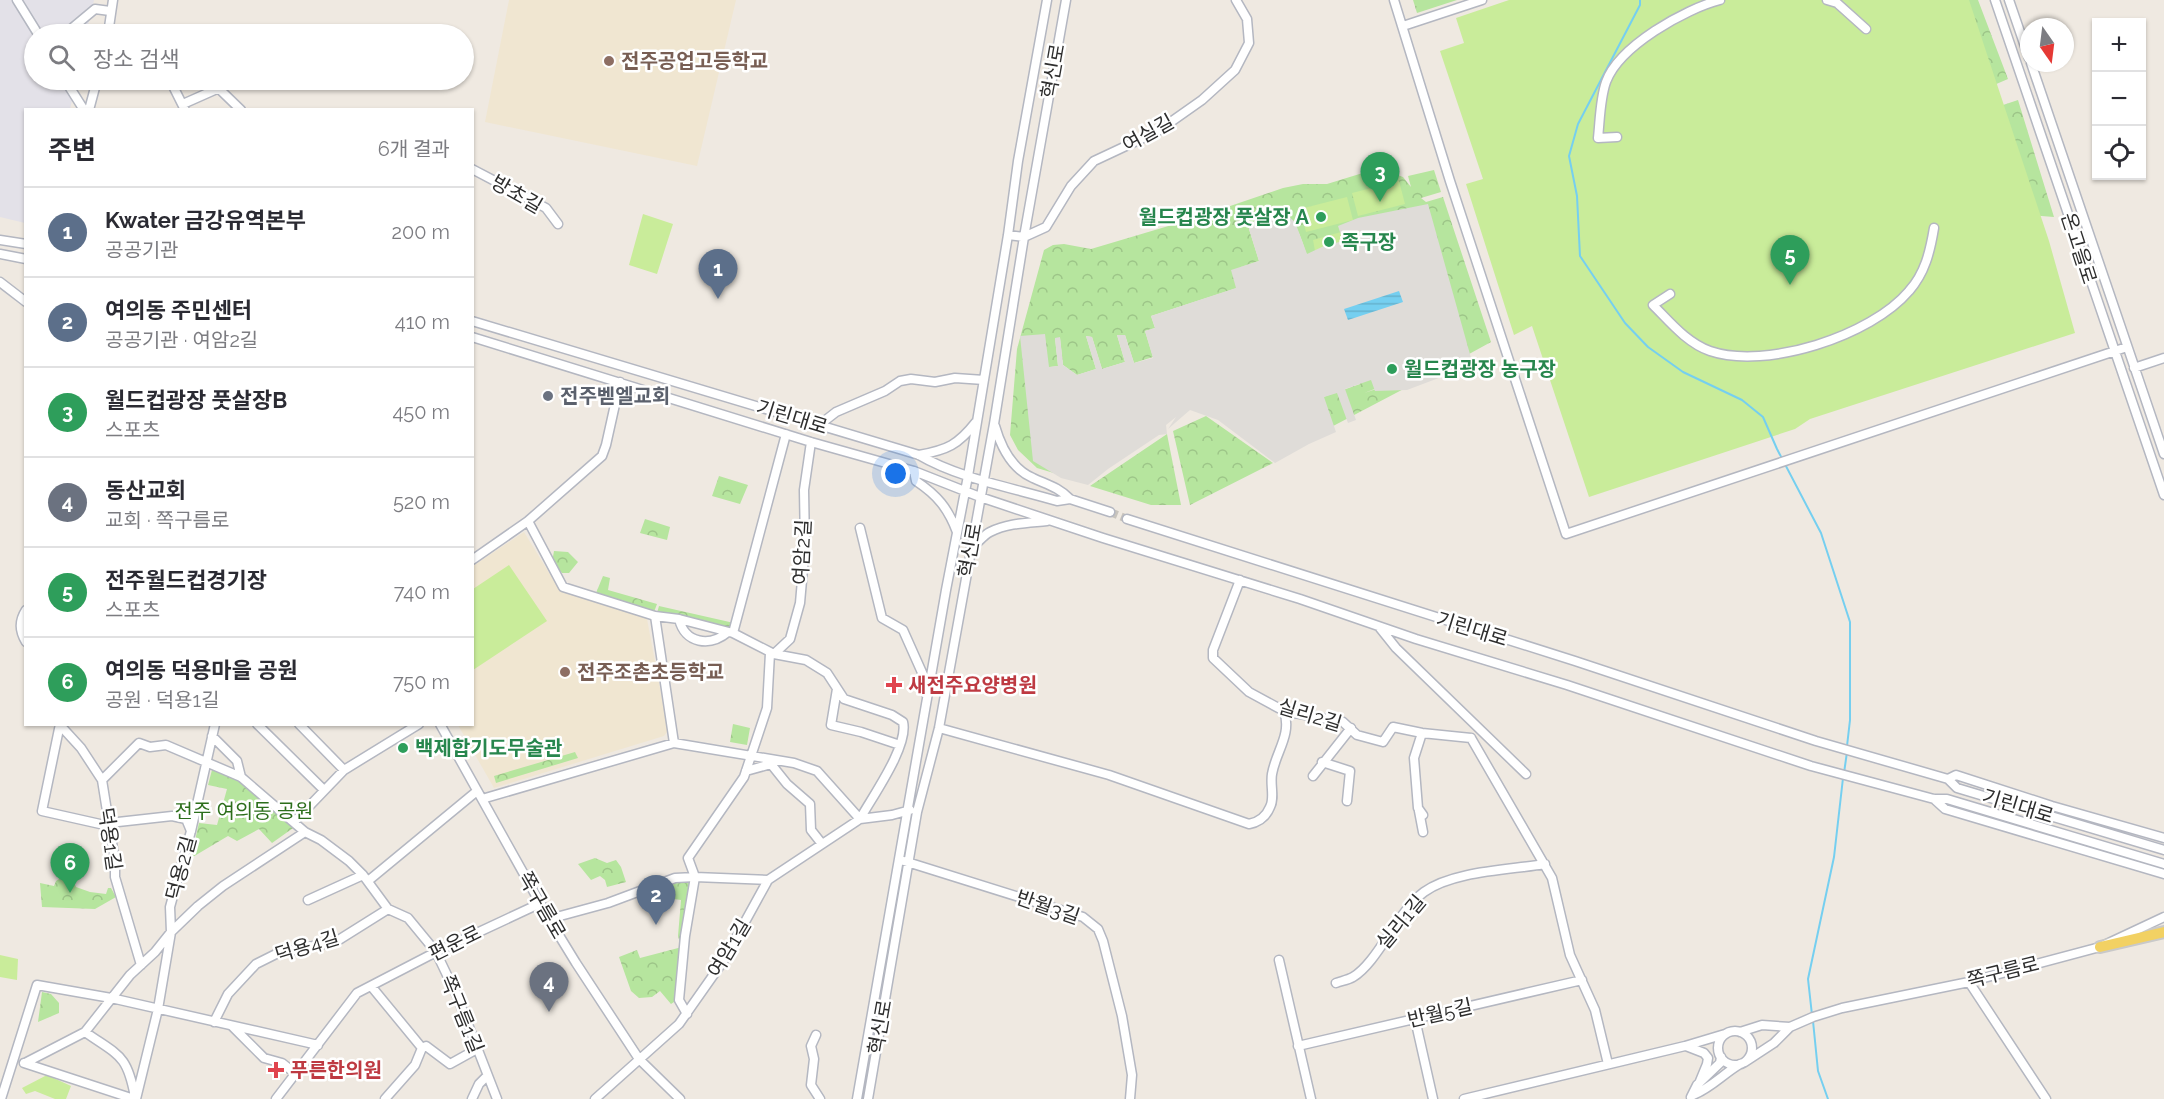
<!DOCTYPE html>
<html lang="ko">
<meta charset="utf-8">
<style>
body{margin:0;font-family:Raleway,"Noto Sans KR",sans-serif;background:#f7f7f7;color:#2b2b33}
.controls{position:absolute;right:18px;top:18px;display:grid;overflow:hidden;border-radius:0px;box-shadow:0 2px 4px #0004}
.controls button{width:54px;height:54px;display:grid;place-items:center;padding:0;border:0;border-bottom:2px solid #e1e1e2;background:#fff;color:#2b2b33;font:30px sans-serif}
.compass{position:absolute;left:2020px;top:18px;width:54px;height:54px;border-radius:50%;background:#fff;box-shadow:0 2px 4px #0004;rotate:166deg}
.you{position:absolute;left:896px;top:474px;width:21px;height:21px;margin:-15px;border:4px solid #fff;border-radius:50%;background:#1a73e8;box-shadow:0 0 0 9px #1a73e833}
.badge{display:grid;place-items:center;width:39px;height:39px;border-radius:50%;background:#ea580c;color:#fff;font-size:20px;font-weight:700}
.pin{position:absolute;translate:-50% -50px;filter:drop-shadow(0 2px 3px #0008)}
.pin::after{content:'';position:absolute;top:32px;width:21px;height:18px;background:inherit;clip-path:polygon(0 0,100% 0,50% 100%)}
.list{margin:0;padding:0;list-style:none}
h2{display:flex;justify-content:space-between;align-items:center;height:78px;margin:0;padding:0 24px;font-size:26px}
h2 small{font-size:20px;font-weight:400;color:#7c7c81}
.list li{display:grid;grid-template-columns:39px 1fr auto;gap:18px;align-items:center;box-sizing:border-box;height:90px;padding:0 24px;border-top:2px solid #e1e1e2}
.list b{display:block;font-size:22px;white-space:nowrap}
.list p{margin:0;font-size:20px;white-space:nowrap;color:#7c7c81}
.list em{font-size:20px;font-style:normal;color:#7c7c81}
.icon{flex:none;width:33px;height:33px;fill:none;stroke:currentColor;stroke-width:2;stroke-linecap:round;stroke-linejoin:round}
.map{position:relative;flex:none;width:2164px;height:1099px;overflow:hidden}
.search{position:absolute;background:#fff;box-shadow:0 2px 4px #0004;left:24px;top:24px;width:450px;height:66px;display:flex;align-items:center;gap:15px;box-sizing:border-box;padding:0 21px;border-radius:33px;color:#7c7c81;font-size:22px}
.panel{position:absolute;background:#fff;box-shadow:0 2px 4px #0004;left:24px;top:108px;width:450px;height:618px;border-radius:0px}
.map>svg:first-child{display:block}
.industrial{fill:#e3e1e8}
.education{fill:#f0e6d1}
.grass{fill:url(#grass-tufts)}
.park{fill:url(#park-crowns);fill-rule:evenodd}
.pitch{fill:#c9ec9a}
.plaza{fill:#dfdcd8}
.water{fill:url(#water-rules)}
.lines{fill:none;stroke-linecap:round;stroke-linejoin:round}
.stream{stroke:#75cff0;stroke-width:2}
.minor-tunnel{stroke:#c8c4bd;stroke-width:8;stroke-dasharray:8 4;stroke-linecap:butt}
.minor-casing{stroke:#b4b7c1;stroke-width:11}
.major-casing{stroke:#c9c9c9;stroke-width:14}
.minor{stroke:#fff;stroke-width:8}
.major{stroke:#f2d163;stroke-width:10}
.education-dot{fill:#8d6e63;stroke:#fff;stroke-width:2}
.leisure-dot{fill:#2e9e5b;stroke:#fff;stroke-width:2}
.worship-dot{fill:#6b7280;stroke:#fff;stroke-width:2}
.health-dot{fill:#e0444e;stroke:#fff;stroke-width:2}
.labels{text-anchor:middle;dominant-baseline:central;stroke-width:5;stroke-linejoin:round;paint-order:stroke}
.education-label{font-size:20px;font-weight:bold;fill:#785e54;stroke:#fff;text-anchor:start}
.street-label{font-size:20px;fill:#2e2e2e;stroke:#fff}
.leisure-label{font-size:20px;font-weight:bold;fill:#27864d;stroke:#fff;text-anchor:start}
.worship-label{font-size:20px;font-weight:bold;fill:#5b616d;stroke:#fff;text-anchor:start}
.health-label{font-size:20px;font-weight:bold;fill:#be3a42;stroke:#fff;text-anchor:start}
.park-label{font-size:20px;fill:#2c6e1b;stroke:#fff}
</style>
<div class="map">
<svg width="2164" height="1099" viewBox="0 0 2164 1099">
<defs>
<pattern id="grass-tufts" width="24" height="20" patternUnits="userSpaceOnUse" patternTransform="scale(1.5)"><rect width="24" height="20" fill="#b6e59e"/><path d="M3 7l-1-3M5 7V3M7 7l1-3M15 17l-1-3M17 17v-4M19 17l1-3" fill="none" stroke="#9dc588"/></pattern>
<pattern id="park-crowns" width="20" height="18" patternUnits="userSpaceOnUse" patternTransform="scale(1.5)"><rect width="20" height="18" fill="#b6e59e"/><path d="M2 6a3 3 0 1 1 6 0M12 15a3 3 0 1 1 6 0" fill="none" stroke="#9dc588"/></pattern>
<pattern id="water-rules" width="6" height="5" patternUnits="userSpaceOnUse" patternTransform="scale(1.5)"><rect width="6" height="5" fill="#75cff0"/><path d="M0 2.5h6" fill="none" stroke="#66b2ce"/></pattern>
</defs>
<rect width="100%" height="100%" fill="#efe9e1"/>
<path class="industrial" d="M0 0H94L86 34H34V80H77L70 109 26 110 25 223 0 217Z"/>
<path class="education" d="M509 0H736L697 166 485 122Z
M524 532 559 589 642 615 647 619 668 731 664 736 494 788 458 725 472 724 473 566Z"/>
<path class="grass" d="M1413 0H1457L1417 13Z"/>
<path class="park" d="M1938 0H1978L2008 79 1987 88Z
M2018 100 2054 217 2006 213 1991 109Z
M1379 168 1403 177 1411 187 1408 176 1434 170 1441 192 1421 198 1426 202 1443 197 1491 342 1418 382 1416 378 1415 383 1297 445 1281 412 1360 384V381L1279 407 1264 369 1221 383 1203 333 1383 272 1399 325 1335 346 1348 342 1350 346 1401 329 1414 374 1364 393 1416 376 1382 263H1380L1383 271 1247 315 1235 279 1237 288 1151 316 1155 328 1145 331 1153 357 1134 363 1125 335H1117L1125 362 1102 369 1092 337 1086 336 1096 369 1077 375 1063 365 1060 338H1055L1058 366 1050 367 1073 379 1159 358 1178 415 1087 475V483L1037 468 1018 450 1010 435 1017 349 1044 250 1053 245 1064 244 1091 249 1192 219 1283 188 1303 184H1327ZM1279 213C1298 220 1300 237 1307 255L1324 246 1343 241 1344 244 1325 249 1333 278 1324 250 1269 268 1266 260 1238 268 1259 261 1249 229C1257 217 1265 215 1279 213Z
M1206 416 1273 463 1190 505 1173 431Z
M1167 434 1181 505H1151L1090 486Z
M719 476 748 485 740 504 712 496Z
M645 519 670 527 667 540 640 533Z
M554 551 568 552 578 562 569 573H562L552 562Z
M603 576 610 578 608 590 657 604 654 612 596 593Z
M659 606 734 623 732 631 657 613Z
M733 724 750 728 747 745 730 742Z
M575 752 578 758 496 783 494 776Z
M216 768 241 778 296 826 272 843 259 829 237 841 228 836 191 858 199 823 217 825 227 789 208 785 212 770Z
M595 858 607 863 616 860 621 867 626 882 607 887 605 880 600 876 591 880 578 864Z
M64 876 73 880 76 887 90 892 106 894 108 888H111L116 897 95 909 42 907 40 883 54 886 56 881Z
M693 878 681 946 678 936 681 900 666 898 665 883Z
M682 947 677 1000 671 1004 660 991 652 997 639 998 631 991 619 957 637 950 640 958Z
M42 992 51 994 59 1003V1013L38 1022Z"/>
<path class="pitch" d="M1509 0H1969L2049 241 2075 333 1810 419 1795 429 1589 497 1532 326 1514 335 1466 184 1483 179 1440 51 1464 43 1456 18Z
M1399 181 1405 204 1358 216 1352 193Z
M1347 197 1353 220 1306 232 1300 209Z
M643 214 673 224 657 274 629 265Z
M1341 232 1345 244 1315 251 1313 240Z
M509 565 547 621 473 670V589Z
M0 955 18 959 17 980 0 977Z
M47 1075 71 1086 66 1099H55L35 1091 26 1094 22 1088Z"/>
<path class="plaza" d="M1428 204 1473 365 1407 390 1375 391 1371 380 1345 389 1356 420 1348 423 1337 393 1324 397 1336 432 1309 444 1275 463 1218 420 1190 410 1168 429 1176 417 1166 425 1167 434 1159 435 1108 469 1088 485 1061 478 1033 461 1020 336 1045 334 1049 367 1058 366 1055 338 1060 337 1063 365 1077 375 1096 369 1086 336 1092 337 1102 369 1125 362 1117 335H1125L1134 363 1153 358 1145 331 1155 328 1151 316 1236 288 1231 270 1259 261 1249 229 1255 220 1266 215 1279 213 1288 216 1295 222 1307 254 1324 246 1343 241 1338 226 1358 218Z"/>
<path class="water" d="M1399 291 1403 302 1348 320 1344 309Z"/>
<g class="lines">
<path class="stream" d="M1640 0V5L1578 124 1569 156 1577 196 1580 256 1625 323 1648 347 1683 372 1742 400 1763 417 1777 449 1821 533 1850 622V720L1847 746
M1844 773 1847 752
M1812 1015 1808 979 1834 857 1843 778
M1813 1021 1818 1071 1828 1099"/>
<path class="minor-tunnel" d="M1110 512 1127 519"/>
<defs>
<path id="minor" d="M17 0 38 34
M1394 0 1450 181 1566 534 2127 347
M1827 0 1837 3 1866 29
M1995 0 2164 495
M2009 0 2029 58
M1403 26 1482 0
M65 34 95 9 110 11
M108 34 113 0
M2031 63 2164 454
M65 80 84 110
M170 80 185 110
M210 80 241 110
M183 104 219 88
M89 110 97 80
M1617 137 1598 138C1600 120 1600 99 1606 82 1619 46 1685 9 1720 0
M472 169 546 208 558 224
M1008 235 1024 237 1046 227 1071 186 1094 161 1158 131 1202 100 1235 70 1249 43 1247 19 1236 0
M0 240 26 244
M0 254 26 259
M0 282 26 302
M1670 294 1653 305C1670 322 1687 343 1710 351 1766 370 1871 336 1909 291 1925 273 1930 252 1934 228
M472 321 919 455C958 478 1013 488 1057 501L1070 499 1110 512
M472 337 811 442 914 471 980 497 1103 538 1300 599 1416 639 1567 685 1811 766 1934 799H1947L2164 864
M2134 368 2164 358
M818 426 836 412 885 391 900 381 911 379 935 382 955 378 984 380
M995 426C1001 447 1012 469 1033 478 1048 485 1058 487 1070 499
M919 455C947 450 958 445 976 422
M914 471 916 481C937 495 948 508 957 532
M1127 519 1575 661 1816 741 1948 779 1957 788 2164 850
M528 521 563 587 655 616 679 619 733 633 774 654 790 639 800 603 805 546 804 490 811 442
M860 528 882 618 903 630 924 677 926 694
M971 547C979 543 982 536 990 532 1008 523 1027 523 1047 521
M472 560 528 521 602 456 606 445 620 382
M1240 580 1213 650V658L1249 692 1284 711 1343 722 1357 735 1383 742 1393 727 1422 733 1471 738
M26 610C19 621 19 630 26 642
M655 616 674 743
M679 619C685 644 710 647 728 632
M1380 628 1396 648 1526 774
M733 633 786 434
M837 689 831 725 861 732 900 745
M59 724 81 748 102 780 115 861V877L141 965
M60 724 42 811 109 826
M257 724 324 790
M299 724 344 770
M440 724 549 919 576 963 639 1059 680 1099
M939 728 1109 775 1249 824C1259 822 1266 817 1270 807 1275 798 1270 785 1272 774 1276 751 1292 735 1284 711
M1422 733 1414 758 1418 808 1423 815
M212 736 237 761 241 777
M1471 738 1552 878 1570 955 1595 1010 1608 1064
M1322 762 1350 771 1347 801
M746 771 771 764 787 784 810 804 811 830 822 844
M1313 776 1351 728
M1948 779 1956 775 2052 806 2164 838
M102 780 139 743 150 747 166 745 241 777 305 832 321 840 349 861 363 875 388 909 408 918 436 952 457 996 497 1099
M482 799 674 743 794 763 817 771 860 819C872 797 909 746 903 722L892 715 844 699 827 673 806 660 774 654
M1934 799 1945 809 2164 874
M1419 811 1423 832
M294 822 344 770 419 724
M109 823 172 816 186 819 191 831
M904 861 1083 917 1098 929 1103 941 1122 1016 1132 1075 1130 1099
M368 881 477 791
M308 900 363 875
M549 919 608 903 675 878 695 877 768 880
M1279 960 1311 1099
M1969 982 2046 1099
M1336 983C1341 981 1348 980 1353 977 1378 962 1397 912 1424 892 1453 871 1509 870 1545 864
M371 986 422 1048 415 1065 385 1099
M687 1014 679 1000 685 936 695 877 688 858 744 777 767 708 770 653
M1415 1019 1433 1099
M214 1022 228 994 256 964 276 954 337 941 388 909
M232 1026 264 1058 282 1063 296 1074
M1718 1048a17 17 0 1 1 34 0a17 17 0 1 1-34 0Z
M85 1032C119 1056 127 1054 135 1097
M1740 1032 1762 1025 1790 1027
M816 1035 811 1046 814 1059 811 1085 820 1099
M1298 1046 1582 980
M1686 1046 1704 1053 1708 1058 1707 1064 1700 1081
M422 1048 426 1046 450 1064 477 1049
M1745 1062 1774 1043 1790 1027 1813 1017 1842 1008 1969 982 2100 947 2164 917
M24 1063 134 1099
M25 1063 85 1032 130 975 155 952 171 932 198 906 223 886 305 832
M1693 1095C1711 1088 1723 1074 1740 1064
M1691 1097 1697 1085 1720 1063 1721 1057
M1 1099 37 985 111 998 318 1045
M136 1099 158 1009 171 932 170 907 191 831 215 724
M276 1099 357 993 436 952 541 903
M472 1099 479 1084 487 1076
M595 1099 679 1024 724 960 768 880 860 819 892 815 910 810
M857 1099 946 590 968 476 1008 235 1018 161 1047 0
M868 1099 917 812 939 728 994 424 1024 237 1066 0
M1464 1099 1685 1046 1725 1034"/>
<path id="major" d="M2100 947 2164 932"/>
</defs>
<use href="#minor" class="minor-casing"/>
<use href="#major" class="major-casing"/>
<use href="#minor" class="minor"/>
<use href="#major" class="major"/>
</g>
<g class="education-dot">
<circle cx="609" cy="61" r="6"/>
<circle cx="565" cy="672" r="6"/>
</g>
<g class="leisure-dot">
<circle cx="1321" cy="217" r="6"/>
<circle cx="1329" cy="242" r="6"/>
<circle cx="1392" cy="369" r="6"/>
<circle cx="403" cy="748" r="6"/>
</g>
<circle class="worship-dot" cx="548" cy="396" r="6"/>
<g class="health-dot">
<path d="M891 676h6v6h6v6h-6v6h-6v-6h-6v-6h6z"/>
<path d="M273 1061h6v6h6v6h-6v6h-6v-6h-6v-6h6z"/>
</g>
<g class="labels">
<g class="education-label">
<text x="621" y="61">전주공업고등학교</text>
<text x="577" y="672">전주조촌초등학교</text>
</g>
<g class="street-label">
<text transform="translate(1053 71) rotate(-80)">혁신로</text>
<text transform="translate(1148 133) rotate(-29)">여실길</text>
<text transform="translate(517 194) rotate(30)">방초길</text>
<text transform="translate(2079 248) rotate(72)">온고을로</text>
<text transform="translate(792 417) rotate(17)">기린대로</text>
<text transform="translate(970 550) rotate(-80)">혁신로</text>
<text transform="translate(802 552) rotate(-87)">여암2길</text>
<text transform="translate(1472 629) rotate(17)">기린대로</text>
<text transform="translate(1310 715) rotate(17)">실리2길</text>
<text transform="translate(2018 806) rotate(17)">기린대로</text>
<text transform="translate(110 839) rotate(82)">덕용1길</text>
<text transform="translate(181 868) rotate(-75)">덕용2길</text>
<text transform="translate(542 905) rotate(60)">쪽구름로</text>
<text transform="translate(1048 907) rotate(19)">반월3길</text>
<text transform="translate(1401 922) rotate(-50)">실리1길</text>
<text transform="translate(455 943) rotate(-26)">편운로</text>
<text transform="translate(307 946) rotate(-17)">덕용4길</text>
<text transform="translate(729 948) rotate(-59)">여암1길</text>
<text transform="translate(2003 972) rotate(-14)">쪽구름로</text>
<text transform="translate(1440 1013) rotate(-13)">반월5길</text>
<text transform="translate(462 1014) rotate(68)">쪽구름1길</text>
<text transform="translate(880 1027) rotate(-80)">혁신로</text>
</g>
<g class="leisure-label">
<text x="1309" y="217" text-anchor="end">월드컵광장 풋살장 A</text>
<text x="1341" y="242">족구장</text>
<text x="1404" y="369">월드컵광장 농구장</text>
<text x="415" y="748">백제합기도무술관</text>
</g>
<g class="worship-label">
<text x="560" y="396">전주벧엘교회</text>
</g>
<g class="health-label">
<text x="908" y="685">새전주요양병원</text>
<text x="290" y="1070">푸른한의원</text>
</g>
<g class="park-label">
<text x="244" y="811">전주 여의동 공원</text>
</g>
</g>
</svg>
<div class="controls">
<button>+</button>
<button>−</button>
<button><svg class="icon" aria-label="locate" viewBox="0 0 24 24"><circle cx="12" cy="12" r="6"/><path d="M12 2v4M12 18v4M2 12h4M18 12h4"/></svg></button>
</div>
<svg class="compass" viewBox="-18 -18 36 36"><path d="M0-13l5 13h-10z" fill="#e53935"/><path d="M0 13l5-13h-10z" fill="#7c7c81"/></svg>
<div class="you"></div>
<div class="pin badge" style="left:718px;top:299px;background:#5c6f8a">1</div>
<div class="pin badge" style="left:656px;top:925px;background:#5c6f8a">2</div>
<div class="pin badge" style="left:1380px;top:202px;background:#2e9e5b">3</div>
<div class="pin badge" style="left:549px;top:1012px;background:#6b7280">4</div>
<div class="pin badge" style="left:1790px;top:285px;background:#2e9e5b">5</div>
<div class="pin badge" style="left:70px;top:893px;background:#2e9e5b">6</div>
<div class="search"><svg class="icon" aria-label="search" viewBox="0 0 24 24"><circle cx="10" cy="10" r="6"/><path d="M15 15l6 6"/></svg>장소 검색</div>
<section class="panel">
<h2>주변<small>6개 결과</small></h2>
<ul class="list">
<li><span class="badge" style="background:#5c6f8a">1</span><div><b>Kwater 금강유역본부</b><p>공공기관</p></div><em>200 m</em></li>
<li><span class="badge" style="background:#5c6f8a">2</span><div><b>여의동 주민센터</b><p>공공기관 · 여암2길</p></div><em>410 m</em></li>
<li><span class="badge" style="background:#2e9e5b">3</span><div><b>월드컵광장 풋살장B</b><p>스포츠</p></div><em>450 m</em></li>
<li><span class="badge" style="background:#6b7280">4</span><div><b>동산교회</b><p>교회 · 쪽구름로</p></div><em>520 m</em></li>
<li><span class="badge" style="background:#2e9e5b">5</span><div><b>전주월드컵경기장</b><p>스포츠</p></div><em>740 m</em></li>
<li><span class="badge" style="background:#2e9e5b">6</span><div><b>여의동 덕용마을 공원</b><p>공원 · 덕용1길</p></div><em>750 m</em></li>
</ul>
</section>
</div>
